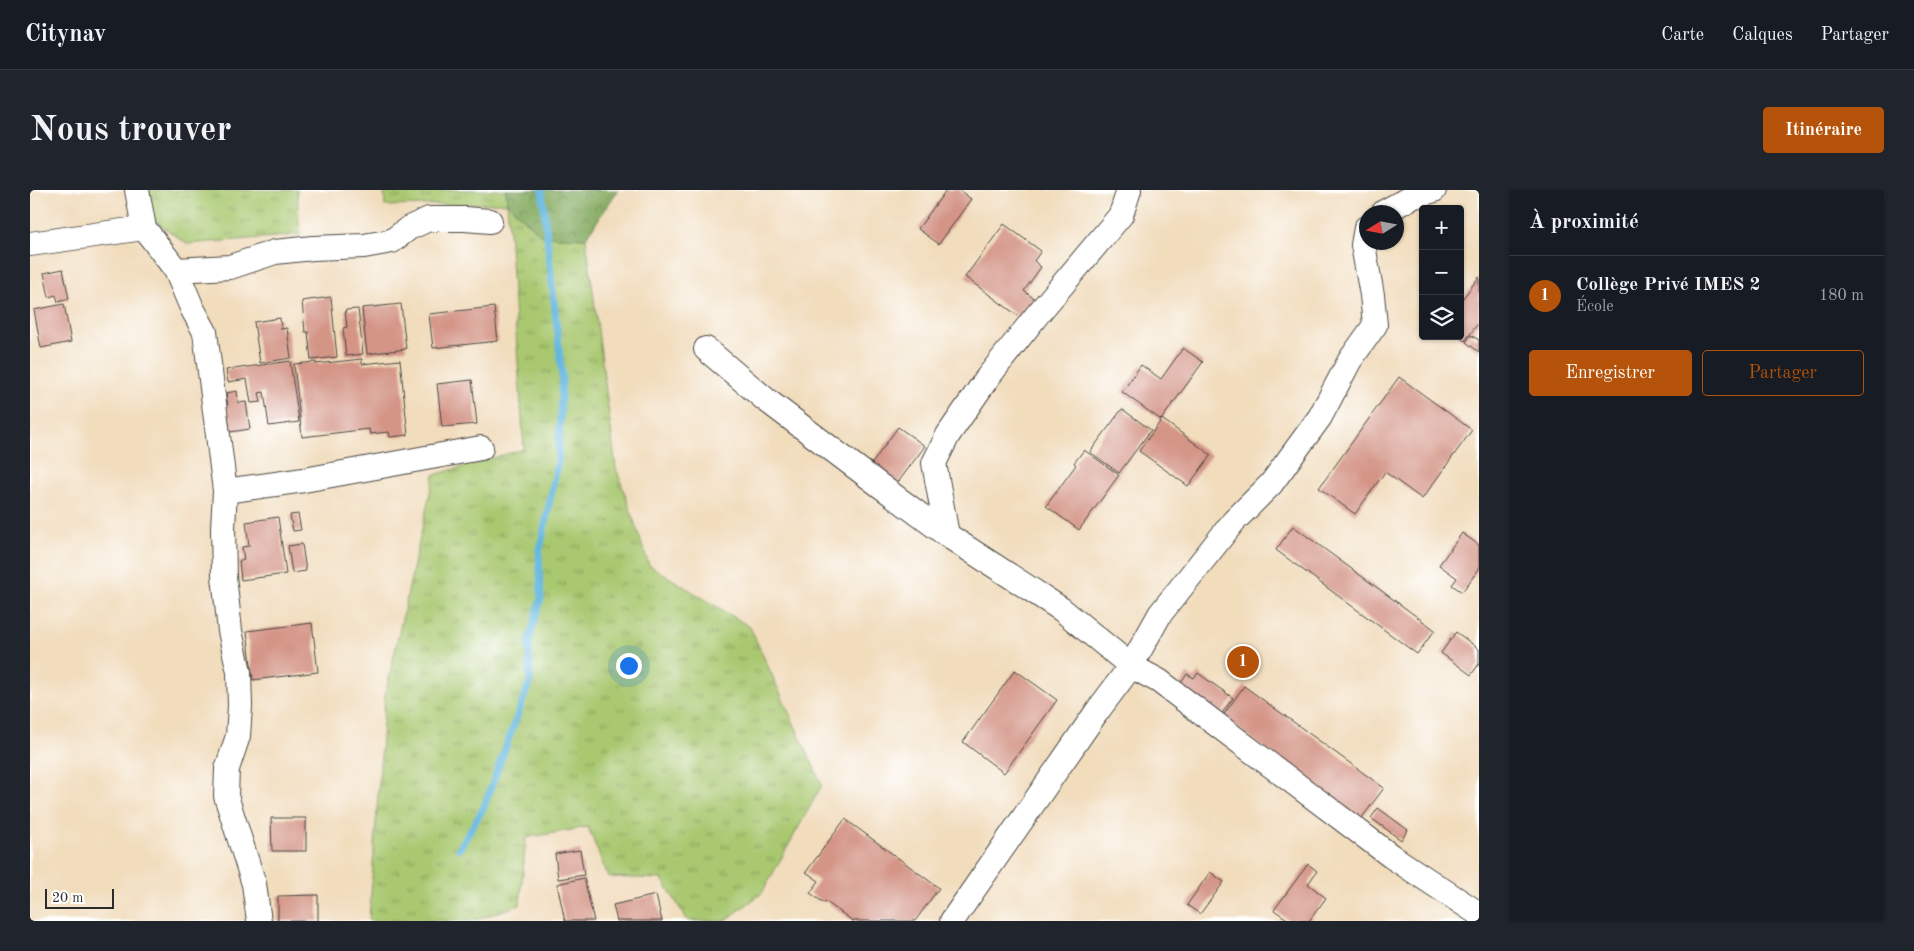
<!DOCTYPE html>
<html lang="fr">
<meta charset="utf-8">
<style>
body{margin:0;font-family:"Old Standard TT",serif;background:#20242c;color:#f1f3f6}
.controls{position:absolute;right:15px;top:15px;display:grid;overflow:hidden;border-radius:5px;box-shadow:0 1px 4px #0004}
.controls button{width:45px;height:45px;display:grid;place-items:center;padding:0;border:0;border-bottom:1px solid #363941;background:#171b24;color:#f1f3f6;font:25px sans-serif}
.compass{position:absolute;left:1329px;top:15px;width:45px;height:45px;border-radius:50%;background:#171b24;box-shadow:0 1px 4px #0004;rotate:259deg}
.scale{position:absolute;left:15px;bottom:12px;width:69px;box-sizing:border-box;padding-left:5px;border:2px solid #2b2b2b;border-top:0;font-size:14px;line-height:18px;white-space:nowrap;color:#2b2b2b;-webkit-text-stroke:4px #fff;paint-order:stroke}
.you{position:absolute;left:598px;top:475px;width:18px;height:18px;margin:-12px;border:4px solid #fff;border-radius:50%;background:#1a73e8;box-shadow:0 0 0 8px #1a73e833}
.badge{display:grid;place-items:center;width:32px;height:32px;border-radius:50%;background:#b45309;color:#fff;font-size:16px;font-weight:700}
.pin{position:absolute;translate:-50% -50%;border:2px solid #fff;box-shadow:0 1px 5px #0006}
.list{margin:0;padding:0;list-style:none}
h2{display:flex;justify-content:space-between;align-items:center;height:65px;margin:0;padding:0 20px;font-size:21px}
h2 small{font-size:16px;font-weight:400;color:#9ea1a6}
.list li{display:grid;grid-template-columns:32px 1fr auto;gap:15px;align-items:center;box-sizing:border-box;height:80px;padding:0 20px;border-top:1px solid #363941}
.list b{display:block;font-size:19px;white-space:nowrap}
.list p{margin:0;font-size:16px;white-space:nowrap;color:#9ea1a6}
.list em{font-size:16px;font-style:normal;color:#9ea1a6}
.actions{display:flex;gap:10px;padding:15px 20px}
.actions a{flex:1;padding:11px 0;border:1px solid #b45309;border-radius:5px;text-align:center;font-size:18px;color:#b45309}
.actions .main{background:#b45309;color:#fff}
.icon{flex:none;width:28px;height:28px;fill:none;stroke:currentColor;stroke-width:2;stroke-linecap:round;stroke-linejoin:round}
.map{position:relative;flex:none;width:1449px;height:731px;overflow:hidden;border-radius:5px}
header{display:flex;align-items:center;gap:30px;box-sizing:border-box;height:70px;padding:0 25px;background:#171b24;border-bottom:1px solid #363941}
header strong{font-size:24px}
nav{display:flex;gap:28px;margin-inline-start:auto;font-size:18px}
.intro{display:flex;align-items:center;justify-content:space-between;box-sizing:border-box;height:120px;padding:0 30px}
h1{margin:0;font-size:35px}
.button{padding:12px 22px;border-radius:5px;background:#b45309;color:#fff;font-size:18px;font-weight:700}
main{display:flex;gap:30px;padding:0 30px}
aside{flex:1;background:#171b24;border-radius:5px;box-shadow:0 1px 4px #0004}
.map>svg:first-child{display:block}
.grass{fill:url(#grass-tufts);stroke:#6a7a4e}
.forest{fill:url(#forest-crowns);stroke:#586c46}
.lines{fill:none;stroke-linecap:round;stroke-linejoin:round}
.stream{stroke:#63b7df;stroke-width:7}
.building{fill:#d49587}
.minor-casing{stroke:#494641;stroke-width:26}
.minor{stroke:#fff;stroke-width:24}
</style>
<header>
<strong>Citynav</strong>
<nav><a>Carte</a><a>Calques</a><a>Partager</a></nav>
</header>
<div class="intro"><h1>Nous trouver</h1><a class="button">Itinéraire</a></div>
<main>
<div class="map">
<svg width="1449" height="731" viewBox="0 0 1449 731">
<defs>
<pattern id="grass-tufts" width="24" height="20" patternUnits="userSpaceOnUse" patternTransform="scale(1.25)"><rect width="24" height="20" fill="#a9c870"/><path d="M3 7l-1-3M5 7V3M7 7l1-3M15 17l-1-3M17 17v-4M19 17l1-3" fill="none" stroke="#8aa35c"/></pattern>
<pattern id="forest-crowns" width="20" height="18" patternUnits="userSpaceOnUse" patternTransform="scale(1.25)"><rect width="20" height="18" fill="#86ac62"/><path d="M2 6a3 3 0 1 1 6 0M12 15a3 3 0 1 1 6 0" fill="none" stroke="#6e8c51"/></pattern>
</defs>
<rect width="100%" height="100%" fill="#fff"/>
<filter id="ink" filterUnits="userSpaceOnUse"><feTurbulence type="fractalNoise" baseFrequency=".02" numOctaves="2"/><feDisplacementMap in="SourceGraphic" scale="10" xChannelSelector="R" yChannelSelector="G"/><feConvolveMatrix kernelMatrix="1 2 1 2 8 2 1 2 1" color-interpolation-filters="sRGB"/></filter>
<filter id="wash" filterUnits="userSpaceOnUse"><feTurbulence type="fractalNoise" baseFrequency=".0096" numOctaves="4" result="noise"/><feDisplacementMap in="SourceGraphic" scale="20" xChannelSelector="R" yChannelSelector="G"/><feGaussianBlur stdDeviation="1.12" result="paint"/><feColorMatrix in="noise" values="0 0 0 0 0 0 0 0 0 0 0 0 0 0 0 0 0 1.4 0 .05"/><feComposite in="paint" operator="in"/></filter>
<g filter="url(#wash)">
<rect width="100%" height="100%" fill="#f1dcbc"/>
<path class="grass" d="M116 0H267L270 45 157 54 122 29Z
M354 0H476L477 13 512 46 556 48 586 278 619 375 720 437 792 595 732 703 695 731H658L632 689 578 687 558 637 496 648 490 715 442 731H339L355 505 404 285 494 259 477 13 355 16Z"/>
<path class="forest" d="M476 0H588L556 48 512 46 477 13Z"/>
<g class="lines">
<path class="stream" d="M429 659 453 619 500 491 499 451 511 408 509 364 528 271 532 185 512 0"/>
</g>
<g id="blocks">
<path class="building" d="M916 0H929L941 9 909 54 888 39Z
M974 34 1011 61 1004 71 1011 77 994 101 1005 109 991 128 935 87Z
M33 79 39 109 28 112 26 105 19 107 14 83Z
M1449 87V132L1435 151 1428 146H1430V112Z
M301 107 307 167 281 170 278 142H275L272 111Z
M34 114 41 152 11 158 4 120Z
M371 114 376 159 337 164 332 118Z
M464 117 468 151 403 158 399 124Z
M328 119 333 164 316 166 313 138 317 137 315 120Z
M250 128 251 139 257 138 261 168 230 173 224 132Z
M1441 145 1449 150V162L1436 152Z
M1153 158 1173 172 1131 230 1092 202 1111 175 1131 189Z
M332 169V174L370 170 378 245 360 247 359 242 340 244 339 239 272 247 264 174 286 172V174Z
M260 171 269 232 239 236 234 202 229 203 231 212 221 213 217 189 198 192 196 180Z
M1369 187 1442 240 1392 309 1355 282 1325 324 1289 298Z
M442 190 447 234 412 237 407 194Z
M207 201 208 213 216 212 220 239 200 242 196 215H198L196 203Z
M1092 219 1121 240 1089 283 1060 262Z
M1132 229 1181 265 1158 296 1109 261Z
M868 237 895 256 866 295 840 276Z
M1054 260 1089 285 1049 340 1016 316 1046 275 1044 273Z
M268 324 271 340 263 341 260 325Z
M248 327 256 384 211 390 209 371 214 370 212 357 219 356 216 332Z
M1263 336 1405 440 1387 464 1246 360Z
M1432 343 1449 355V379L1432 402 1422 395 1427 388 1409 375Z
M272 354 276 381 262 383 258 356Z
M282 433 288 482 223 490 217 441Z
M1426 442 1449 459V474L1441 485 1411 463Z
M985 480 1027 510 974 583 933 552Z
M1168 483 1203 508 1190 526 1149 496 1157 484 1164 488Z
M1214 496 1354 598 1331 629 1192 527Z
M1348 618 1378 640 1371 650 1341 628Z
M241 628H276V661H242Z
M815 629 909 698 885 731H823L795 711 794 713 780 703 789 691 776 682Z
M550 660 554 685 528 689 525 664Z
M1278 674 1287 681 1278 694 1296 708 1279 731H1260L1244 720Z
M1180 682 1194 692 1170 724 1157 715Z
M554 688 564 731H535L527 694Z
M288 705V731H248V706Z
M626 705 632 731H587L583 715Z"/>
</g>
</g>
<g filter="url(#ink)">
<use href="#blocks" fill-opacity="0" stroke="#494641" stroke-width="1"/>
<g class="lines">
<defs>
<path id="minor" d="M107 0 114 38
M1354 22 1382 7 1404 0
M0 54 114 38 146 80 162 118 175 142 195 301 193 338 194 386 200 441 209 482 210 516 208 546 197 579 196 606 224 694 229 731
M146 80 200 77 245 62 283 58 334 56 362 51 379 38 399 29H435L460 31
M676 159 735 209 852 297 917 345 1031 419 1101 476 1129 491 1361 666 1449 724
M195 301 274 290 451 258
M917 345 904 273 918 245 958 187 1007 125 1091 25 1099 0
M922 731 1066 523 1101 476 1130 424 1204 331 1241 294 1290 227 1320 170 1345 135 1342 105 1333 55 1336 38"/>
</defs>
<use href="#minor" class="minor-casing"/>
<use href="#minor" class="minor"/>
</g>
</g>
</svg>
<div class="controls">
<button>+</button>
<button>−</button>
<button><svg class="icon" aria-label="layers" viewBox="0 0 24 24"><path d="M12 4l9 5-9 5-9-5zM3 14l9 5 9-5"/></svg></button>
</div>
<svg class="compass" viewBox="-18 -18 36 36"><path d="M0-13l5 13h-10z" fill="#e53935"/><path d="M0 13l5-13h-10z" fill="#9ea1a6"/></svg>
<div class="scale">20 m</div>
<div class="you"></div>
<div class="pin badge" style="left:1213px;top:472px">1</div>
</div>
<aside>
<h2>À proximité<small></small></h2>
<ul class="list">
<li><span class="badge">1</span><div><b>Collège Privé IMES 2</b><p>École</p></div><em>180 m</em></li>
</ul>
<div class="actions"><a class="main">Enregistrer</a><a>Partager</a></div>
</aside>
</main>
